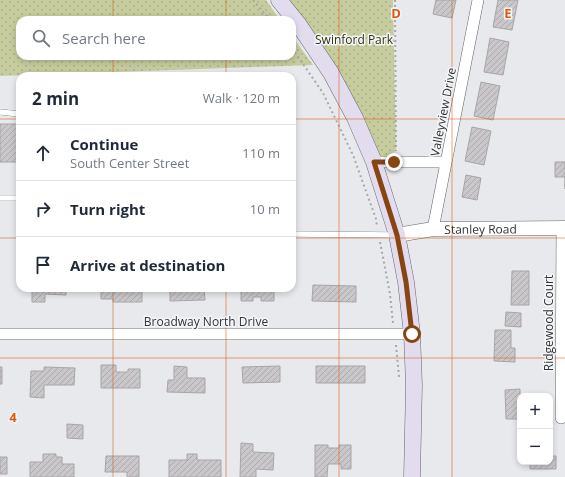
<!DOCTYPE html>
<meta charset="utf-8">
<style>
body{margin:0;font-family:"Open Sans",sans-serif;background:#f2f2f3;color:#1f2937}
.controls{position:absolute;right:12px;bottom:12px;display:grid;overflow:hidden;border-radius:8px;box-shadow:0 2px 6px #0003}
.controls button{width:36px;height:36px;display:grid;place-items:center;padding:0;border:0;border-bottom:1px solid #e0e1e3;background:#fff;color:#1f2937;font:20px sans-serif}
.stop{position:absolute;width:12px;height:12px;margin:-9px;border:3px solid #864511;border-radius:50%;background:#fff}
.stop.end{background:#864511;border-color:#fff;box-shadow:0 1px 4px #0008}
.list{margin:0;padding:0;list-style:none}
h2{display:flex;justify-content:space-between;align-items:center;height:52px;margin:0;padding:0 16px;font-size:17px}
h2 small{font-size:13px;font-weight:400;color:#747a83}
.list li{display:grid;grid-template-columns:26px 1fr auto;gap:12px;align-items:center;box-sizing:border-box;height:56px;padding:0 16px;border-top:1px solid #e0e1e3}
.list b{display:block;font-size:15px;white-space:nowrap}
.list p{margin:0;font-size:13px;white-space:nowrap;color:#747a83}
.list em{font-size:13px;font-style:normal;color:#747a83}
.icon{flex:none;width:22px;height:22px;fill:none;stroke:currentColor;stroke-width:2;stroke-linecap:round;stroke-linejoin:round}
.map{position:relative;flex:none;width:565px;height:477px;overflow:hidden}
.search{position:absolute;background:#fff;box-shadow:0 2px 6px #0003;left:16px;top:16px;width:280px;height:44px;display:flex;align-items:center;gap:10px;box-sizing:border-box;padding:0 14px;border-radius:12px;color:#747a83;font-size:15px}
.panel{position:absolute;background:#fff;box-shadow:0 2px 6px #0003;left:16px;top:72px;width:280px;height:220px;border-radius:12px}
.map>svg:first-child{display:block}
.park{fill:url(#park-dots)}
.building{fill:url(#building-hatch);stroke:#a7a5a7}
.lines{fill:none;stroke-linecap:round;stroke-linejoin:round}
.service-casing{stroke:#646668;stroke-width:6}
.minor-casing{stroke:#646668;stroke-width:12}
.tertiary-casing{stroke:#646668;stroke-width:15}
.secondary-casing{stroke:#646668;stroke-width:17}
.path{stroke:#a5a7a9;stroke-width:2;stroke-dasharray:2 3;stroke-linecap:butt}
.service{stroke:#fff;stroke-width:5.5}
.minor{stroke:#fff;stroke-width:11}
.tertiary{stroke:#fff;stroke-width:14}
.secondary{stroke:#e3dcef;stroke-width:16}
.route{stroke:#864511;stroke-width:5}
.grid{fill:none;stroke:#df570e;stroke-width:1;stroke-opacity:0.55}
.labels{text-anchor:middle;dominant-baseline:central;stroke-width:3;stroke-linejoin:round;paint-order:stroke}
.park-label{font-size:12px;fill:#303211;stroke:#f5f6f9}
.street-label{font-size:12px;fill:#313233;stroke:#f5f6f9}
.grid-label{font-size:13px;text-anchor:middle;font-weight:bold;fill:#df570e;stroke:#f5f6f9;stroke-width:3;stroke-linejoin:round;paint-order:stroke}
</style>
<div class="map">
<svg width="565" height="477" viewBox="0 0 565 477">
<defs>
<pattern id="park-dots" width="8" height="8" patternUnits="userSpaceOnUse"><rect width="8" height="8" fill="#c7cc9f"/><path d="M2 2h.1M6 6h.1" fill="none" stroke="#abb089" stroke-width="1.8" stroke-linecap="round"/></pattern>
<pattern id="building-hatch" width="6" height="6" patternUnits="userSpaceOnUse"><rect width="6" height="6" fill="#c9c7c9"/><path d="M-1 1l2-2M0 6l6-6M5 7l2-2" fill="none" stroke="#adabad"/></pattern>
</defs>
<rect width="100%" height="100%" fill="#e7e9ec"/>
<path class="park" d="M0 0H266L280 20H20V56H292V36L313 65 0 76Z
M279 0H393L396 151 374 162 355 118Z"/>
<path class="building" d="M436 0H456L452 18 433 14Z
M498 0H518L512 30 493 27Z
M490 38 509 42 503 75 484 72Z
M481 82 500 86 493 120 474 116Z
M0 124H20V162H0Z
M472 127 491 131 484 165 465 161Z
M555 162H565V189V177H555Z
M466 175 481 178 477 200 462 197Z
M512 271H529V305H511Z
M313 285 356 286V302L312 301Z
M32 288H66V295L45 294V302H32Z
M101 288H142V302H113V299H101Z
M170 288H204L205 300 170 301Z
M241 288H274V301H261V297H253V301H241Z
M506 312 521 313V327L505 326Z
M495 330H511V348H515V362L494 361Z
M101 365H116V372H128V369H140V388H101Z
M174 366 187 367V378H205V393L167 392 168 380H174Z
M280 366V382L243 383 242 367Z
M316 366H365V383H316Z
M0 367H2V384H0Z
M44 367 75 368 74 385H44V398L30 397 31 371H44Z
M520 389V419H506L505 390Z
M67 424 83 425V439L67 438Z
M241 443 253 444V452L274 453 273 470 256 469V477H240Z
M315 445H328V448H339V445H351V469H341V464H328L327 477H315Z
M43 454H56V457H62V464H74V477H30V462H43Z
M187 454H197V460H221V477H169V460H187Z
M106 456H139V477H127V472H105Z
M550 456H556V469H530V462H550Z
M0 457H7V474H0Z"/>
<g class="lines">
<defs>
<path id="service" d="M0 112 20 114
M0 198H20
M292 234 396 235"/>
<path id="minor" d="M374 162H446
M433 229 478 0
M0 334H412
M561 418 562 228"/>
<g id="tertiary">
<path id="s1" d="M397 235 433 229 565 228"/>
</g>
<path id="secondary" d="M279 0 299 25 331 73 355 118 374 162 397 235 406 282 412 334 414 385 412 477"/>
</defs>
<use href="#service" class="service-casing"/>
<use href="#minor" class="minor-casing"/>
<use href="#tertiary" class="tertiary-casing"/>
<use href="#secondary" class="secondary-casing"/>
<path class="path" d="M253 0 270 20
M395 0 396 151
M292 48 323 93 353 155 376 219 377 226
M380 242 390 294 393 323
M396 345 399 377"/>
<use href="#service" class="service"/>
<use href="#minor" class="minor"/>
<use href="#tertiary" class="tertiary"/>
<use href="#secondary" class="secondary"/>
</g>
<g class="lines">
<path class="route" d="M394 162H374L397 235 406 282 412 334"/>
</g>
<path class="grid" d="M113 0V20M226 0V20M339 0V477M452 0V477M113 56V76M226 56V76M0 119H20M292 119H565M0 238H20M292 238H565M113 288V477M226 288V477M0 358H565"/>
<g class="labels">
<g class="park-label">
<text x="354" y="39">Swinford Park</text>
</g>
<g class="street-label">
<text transform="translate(443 112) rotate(-79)">Valleyview Drive</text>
<text stroke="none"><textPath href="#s1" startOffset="84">Stanley Road</textPath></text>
<text x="206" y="321">Broadway North Drive</text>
<text transform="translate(548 323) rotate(-90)">Ridgewood Court</text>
</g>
</g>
<g class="grid-label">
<text x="396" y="18">D</text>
<text x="508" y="18">E</text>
<text x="13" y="422">4</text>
</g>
</svg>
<div class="controls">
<button>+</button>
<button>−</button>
</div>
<div class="stop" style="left:412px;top:334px"></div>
<div class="stop end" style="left:394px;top:162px"></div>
<div class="search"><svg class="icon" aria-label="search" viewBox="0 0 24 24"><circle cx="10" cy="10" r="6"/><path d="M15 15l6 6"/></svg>Search here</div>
<section class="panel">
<h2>2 min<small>Walk · 120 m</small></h2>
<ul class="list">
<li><svg class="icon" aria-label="ahead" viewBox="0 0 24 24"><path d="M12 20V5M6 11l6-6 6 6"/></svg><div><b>Continue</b><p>South Center Street</p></div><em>110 m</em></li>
<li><svg class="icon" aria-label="right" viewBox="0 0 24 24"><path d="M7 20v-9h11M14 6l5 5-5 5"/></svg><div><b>Turn right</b></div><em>10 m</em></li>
<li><svg class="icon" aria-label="arrive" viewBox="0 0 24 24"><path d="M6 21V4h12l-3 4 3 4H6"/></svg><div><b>Arrive at destination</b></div></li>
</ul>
</section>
</div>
